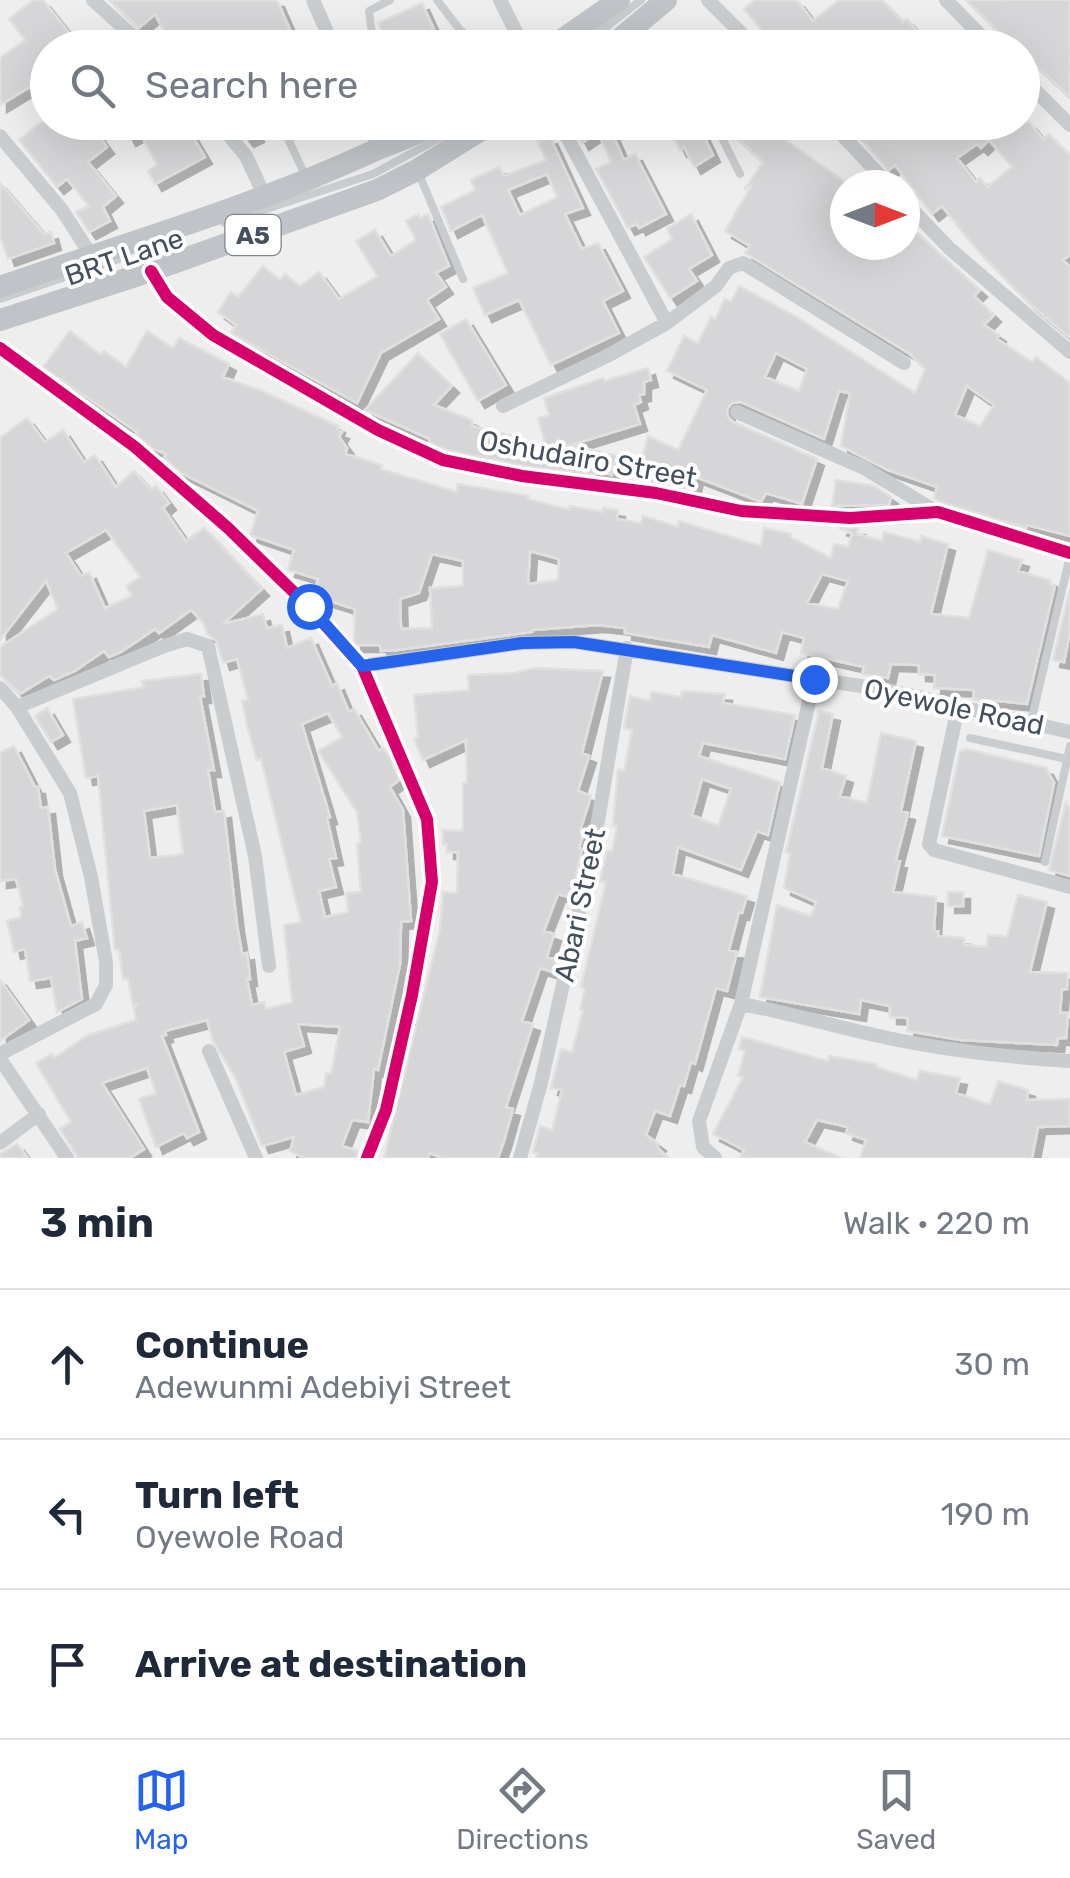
<!DOCTYPE html>
<meta charset="utf-8">
<style>
body{margin:0;font-family:Rubik,sans-serif;background:#f2f2f3;color:#1f2937}
.compass{position:absolute;left:830px;top:170px;width:90px;height:90px;border-radius:50%;background:#fff;box-shadow:0 10px 40px #0002;rotate:90deg}
.stop{position:absolute;width:30px;height:30px;margin:-22px;border:8px solid #2563eb;border-radius:50%;background:#fff}
.stop.end{background:#2563eb;border-color:#fff;box-shadow:0 2px 10px #0008}
.list{margin:0;padding:0;list-style:none}
h2{display:flex;justify-content:space-between;align-items:center;height:130px;margin:0;padding:0 40px;font-size:42px}
h2 small{font-size:32px;font-weight:400;color:#747a83}
.list li{display:grid;grid-template-columns:65px 1fr auto;gap:30px;align-items:center;box-sizing:border-box;height:150px;padding:0 40px;border-top:2px solid #e0e1e3}
.list b{display:block;font-size:38px;white-space:nowrap}
.list p{margin:0;font-size:32px;white-space:nowrap;color:#747a83}
.list em{font-size:32px;font-style:normal;color:#747a83}
.icon{flex:none;width:55px;height:55px;fill:none;stroke:currentColor;stroke-width:2;stroke-linecap:round;stroke-linejoin:round}
.map{position:relative;flex:none;width:1070px;height:1158px;overflow:hidden}
.search{position:absolute;background:#fff;box-shadow:0 10px 40px #0002;left:30px;right:30px;top:30px;height:110px;display:flex;align-items:center;gap:25px;box-sizing:border-box;padding:0 35px;border-radius:55px;color:#747a83;font-size:38px}
.sheet{height:580px;background:#fff}
nav{display:flex;justify-content:space-around;align-items:center;box-sizing:border-box;height:140px;border-top:2px solid #e0e1e3;background:#fff;font-size:28px;color:#747a83}
nav a{display:grid;justify-items:center;gap:5px}
nav .on{color:#2563eb}
.map>svg:first-child{display:block}
.building{fill:#d6d6d8;stroke:#e0e0e1;stroke-width:2.5;fill-rule:evenodd;filter:url(#shadow)}
.lines{fill:none;stroke-linecap:round;stroke-linejoin:round}
.service{stroke:#cacdcf;stroke-width:8}
.minor{stroke:#cacdcf;stroke-width:14}
.trunk{stroke:#c0c4c8;stroke-width:22}
.cycleway-casing{stroke:#fff;stroke-width:19}
.cycleway{stroke:#d6006c;stroke-width:12}
.route{stroke:#2563eb;stroke-width:12}
.labels{text-anchor:middle;dominant-baseline:central;stroke-width:8;stroke-linejoin:round;paint-order:stroke}
.shield{fill:#fff;stroke:#7d848d;stroke-width:2.5}
.shield-label{font-size:25px;font-weight:bold;fill:#45505c}
.street-label{font-size:28px;fill:#45505c;stroke:#fff}
</style>
<div class="map">
<svg width="1070" height="1158" viewBox="0 0 1070 1158">
<defs>
<filter id="shadow"><feDropShadow dx="7" dy="7" stdDeviation="0" flood-color="#0004"/></filter>
</defs>
<rect width="100%" height="100%" fill="#efeeee"/>
<path class="building" d="M33 0H43L81 48H48V114L30 87 0 105V58L25 40 9 19Z
M109 0H277L298 48H226L222 38 204 48H173L155 14 139 28Z
M755 0H797L813 21 839 0H882L903 22 907 19 929 45 943 32 958 48H766L770 40 744 9Z
M966 0H1070V97L1022 53V48H1015Z
M422 3 436 34 407 48H390L378 23Z
M41 122H89L107 147 88 162 116 196 103 207 110 221 89 232 76 212 89 206 67 179 57 187 19 140Z
M120 122H184L205 157 155 184 148 171 157 165 140 133 129 139Z
M232 122H250L257 135 247 140Z
M579 122H614L609 126 624 160 635 154 666 214 639 228 637 224 628 228 596 169 611 162 598 132 582 143 573 126Z
M666 122H697L713 155 694 167 684 147 680 150Z
M735 122H774L780 128 776 133 845 182V245H905V222L980 290 974 296 994 315 984 325 999 335 997 339 1032 362 1036 357 1070 383V536L1027 525 1026 528 941 502 934 498 937 487 888 470 841 446 850 393 839 391 824 439 741 402 732 403 727 409 728 417 733 422 817 459 802 504 766 493 761 502 696 477 693 490 636 480 648 436 678 450 707 390 667 371 684 336 698 343 711 317 715 319 725 299 731 302 739 286 795 316 915 393 925 369 910 354 745 253 750 246 725 231 751 186 744 190 763 162 729 130ZM776 353 807 369 799 391 765 377ZM967 386 994 405 980 426 955 415Z
M864 122H1029L1043 139 1049 134 1070 156V255L1063 260 1070 267V338L1030 304 976 249 942 206 932 214 895 165 889 170 853 131ZM989 140 1012 167 987 187 980 178 976 182 957 158 977 144 981 148Z
M550 137 583 208 565 214 582 249 598 243 623 291 603 301 619 333 551 365 519 300 485 315 473 288 508 273 482 215 451 231 441 207 475 190 471 180 499 167 504 176 546 160 538 142ZM547 174 557 197 520 215 508 190Z
M0 183 44 234 51 232 54 243 8 259 0 236Z
M418 214 420 218 428 214 449 266 436 273 446 287 427 300 439 319 381 353 357 403 231 333 236 325 218 312 231 292 238 297 263 266 280 280 285 274 300 286 319 272 339 299 377 276 356 241 375 230 391 256 416 240 406 221Z
M691 214 712 255 689 269 697 281 670 298 644 257 672 239 667 229Z
M466 319 506 385 478 401 440 334Z
M70 331 101 355 104 351 126 367 147 331 173 348 179 338 229 364 223 377 262 391 338 426 337 430 342 432 339 437 347 448 346 454 382 465 381 469 457 492 458 484 529 496 528 499 570 510V506L602 512 603 508 618 510 617 519 641 523 643 516 678 527 679 521 761 546 764 528 791 534 790 537 831 558 834 544 848 547 852 533 839 528H858L857 534 882 541 884 532 920 542 921 536 948 544 931 614 969 618 988 550 1022 560 1018 571 1050 580V584L1055 585 1027 704 989 700V703L973 699 974 690 934 688 935 675 919 674V665L891 664 888 678 862 674 864 667 801 653 804 638 782 632 776 653 712 635 709 647 625 633V628L598 625 532 630V632L397 650 381 651 380 645H357L354 642 355 609 313 596 318 579 288 570 294 550 250 535 258 511 181 473 164 458 166 454 152 448 135 434 137 432 43 367ZM530 551 559 559 558 580 528 584ZM432 554 463 561V586L430 588 432 628 401 629 400 599 419 593ZM822 574 848 581 838 609 807 603Z
M418 353 452 386 434 405 472 420V426L516 437 514 445 547 450 538 418 549 415 544 398 603 378 604 381 648 368 651 380 644 382V394L639 395 641 402 634 405 640 424 571 445 616 456 612 475 596 471 595 475 524 466 446 450 429 442 430 439 365 410Z
M27 418 45 442 63 430 84 462 95 455 116 487 134 471 151 490 156 486 169 503 163 508 186 541 204 528 262 589 223 624 263 614 267 628 282 625 287 648 311 638 332 686 337 683 349 712 354 709 379 751 383 748 389 756 399 780 390 787 403 810 411 921 401 922 400 964 378 1070 374 1069 368 1122 352 1120 342 1146 358 1151 357 1158H304L290 1151 294 1137 262 1146 236 1079 213 1041 207 1020 165 1031 166 1035 162 1036 199 1132 187 1138 184 1133 156 1147 139 1099 156 1093 147 1068 102 1083 144 1149 130 1158H78L60 1129 71 1122 36 1063 52 1054 54 1058 88 1035 136 1020 134 1007 139 1004 133 1005 128 979H123L119 949 115 950 98 776 86 778 73 699 144 687 142 681 201 674 204 696H200L214 770H208L215 812 224 811 237 925 242 954 247 953 250 979H247L252 1005 264 1002 266 1009 292 1002 284 925 301 922 261 759 257 760 248 729 242 701 248 700 237 659 223 663 216 640 207 634 204 624 191 610 159 633 155 629 121 652 109 657 104 651 75 671 54 680 49 676 20 694 0 675V647L58 609 46 581 0 640V438ZM106 530 140 577 126 586 132 596 105 608 89 572 81 576 66 553ZM328 713 342 737 318 751 357 812 361 843 357 844 361 892 346 893 348 912 325 917 319 891 336 887 329 859 336 858 327 818 330 817 302 724ZM177 805 183 854 150 858 144 811ZM298 1024 340 1027 331 1074 326 1073 324 1087 296 1095 284 1052 304 1046Z
M836 480 874 486 891 497 889 505 832 506Z
M1070 589V632L1064 662 1053 660Z
M535 668 603 671 582 753 589 756 578 791 591 796 580 831 584 833 579 848 582 849 571 898 558 894 544 931 554 934 547 957 556 959 552 972 540 968 522 1021 533 1024 506 1107 513 1109 504 1141 498 1158H443L429 1153 428 1158H384L440 929 443 892 457 893 458 852H447V844H443V830L463 831V783H467L466 740 423 760 414 739 418 737 414 695 469 690 468 675 515 673Z
M682 691 725 694 723 703 795 715 785 759 703 743 699 756 780 782 768 835 757 831 741 870 678 847 673 874 747 896 742 913 739 912 729 950 737 952 727 991 716 988 695 1064 691 1062 684 1086 680 1085 670 1116 655 1111 646 1135 659 1144 657 1147 668 1158H536L538 1154 533 1152 540 1126 552 1130 562 1090 551 1088 561 1049 572 1052 583 1010 580 1009 585 989 581 987 606 882 600 881 607 851H612L617 826H613L618 769 624 771 632 730 624 728 630 696 650 701 651 692 681 697ZM702 779 731 789 718 826 692 815Z
M47 708 63 735 51 742 35 716Z
M819 711 833 714 822 768 846 776 840 796 867 803 881 733 916 741 901 811 908 813 896 860 900 861 893 892 936 897 934 930 938 931V936L964 938V945L987 947 988 935 1007 937 1018 895 1047 902 1030 972 1068 973 1067 989H1062L1060 1013H1068L1066 1038H1058L1057 1045 961 1040 907 1031 908 1018 890 1017V1006L861 1000 859 1014 760 997 777 905 811 916 816 902 784 888 790 853 786 852Z
M14 746 35 787H38L41 808 48 807 55 869 71 926 82 922 87 938 75 941 82 999 57 1012 51 978 30 981 25 949 14 952 7 921 21 917 20 907 23 906 16 879 0 881V753Z
M966 749 1046 768 1054 783 1039 856 942 836 960 751Z
M1066 802 1070 810V876L1049 870Z
M948 892H963V906H948Z
M0 980 29 1020 0 1041Z
M742 1037 828 1061 829 1056 877 1064 876 1067 917 1080 920 1071 960 1078 956 1093 990 1105 998 1081 1028 1090 1027 1100 1070 1099V1126L1038 1127 1032 1158H860L866 1140 846 1133 848 1127 817 1120 805 1142 841 1158H740L744 1150 713 1134 743 1077 738 1076 745 1051 739 1049Z
M17 1144 28 1158H0V1154Z"/>
<g class="lines">
<path class="service" d="M437 0 474 48
M641 27 650 48
M374 48 369 11 390 0
M431 48 463 32
M579 48 641 0
M280 122 306 177
M714 122 740 174
M419 174 463 279
M224 223 373 174 469 122
M0 299 125 257
M1031 722 1070 556
M970 738 1067 759
M1045 862 1070 746"/>
<path class="minor" d="M93 0 146 48
M313 0 334 48
M500 0 524 48
M708 0 756 48
M946 0 993 48
M1022 77 1070 125
M218 122 246 156 265 197
M368 122 379 148
M559 122 667 323
M830 122 889 185
M0 136 62 210 91 255
M905 202 949 248 1070 352
M151 271 167 297 213 335 378 430 443 460 522 476 656 493 741 511 850 518 938 512 1070 553
M0 348 135 447 228 528 309 607 362 666 427 819 432 882 412 995 386 1110 367 1158
M503 406 607 356 667 323 716 286 729 268 743 263 904 363
M737 412 864 468 937 512
M362 666 522 643 574 642 887 690 1070 732
M0 688 17 707 70 793 91 877 106 962V985L96 1004 0 1054
M17 707 164 646 187 639 208 646 255 856 269 966
M958 707 929 844 934 850 1070 887
M741 1004C785 1012 826 1024 870 1034 934 1049 1004 1057 1070 1061
M209 1051 256 1158
M0 1059 67 1158
M0 1143 39 1114
M520 1158 541 1083 594 845 627 648
M715 1158 703 1147 699 1121 741 1004 814 679"/>
<path class="trunk" d="M550 48 619 0
M609 48 666 0
M0 287C123 244 249 208 367 154 390 143 415 137 437 122
M0 320 151 271 377 190 417 170 494 122"/>
<defs>
<path id="cycleway" d="M151 271 167 297 213 335 378 430 443 460 522 476 656 493 741 511 850 518 938 512 1070 553
M0 348 135 447 228 528 309 607 362 666 427 819 432 882 412 995 386 1110 367 1158"/>
</defs>
<use href="#cycleway" class="cycleway-casing"/>
<use href="#cycleway" class="cycleway"/>
</g>
<g class="lines">
<path class="route" d="M309 606 362 666 522 643 574 642 814 679"/>
</g>
<g class="labels">
<rect class="shield" x="225.5" y="215" width="55" height="40" rx="8"/>
<g class="shield-label">
<text x="253" y="235">A5</text>
</g>
<g class="street-label">
<text transform="translate(124 257) rotate(-19)">BRT Lane</text>
<text transform="translate(588 459) rotate(10)">Oshudairo Street</text>
<text transform="translate(954 707) rotate(12)">Oyewole Road</text>
<text transform="translate(580 905) rotate(-78)">Abari Street</text>
</g>
</g>
</svg>
<svg class="compass" viewBox="-18 -18 36 36"><path d="M0-13l5 13h-10z" fill="#e53935"/><path d="M0 13l5-13h-10z" fill="#747a83"/></svg>
<div class="stop" style="left:309px;top:606px"></div>
<div class="stop end" style="left:814px;top:679px"></div>
<div class="search"><svg class="icon" aria-label="search" viewBox="0 0 24 24"><circle cx="10" cy="10" r="6"/><path d="M15 15l6 6"/></svg>Search here</div>
</div>
<section class="sheet">
<h2>3 min<small>Walk · 220 m</small></h2>
<ul class="list">
<li><svg class="icon" aria-label="ahead" viewBox="0 0 24 24"><path d="M12 20V5M6 11l6-6 6 6"/></svg><div><b>Continue</b><p>Adewunmi Adebiyi Street</p></div><em>30 m</em></li>
<li><svg class="icon" aria-label="left" viewBox="0 0 24 24"><path d="M17 20v-9H6M10 6l-5 5 5 5"/></svg><div><b>Turn left</b><p>Oyewole Road</p></div><em>190 m</em></li>
<li><svg class="icon" aria-label="arrive" viewBox="0 0 24 24"><path d="M6 21V4h12l-3 4 3 4H6"/></svg><div><b>Arrive at destination</b></div></li>
</ul>
</section>
<nav>
<a class="on"><svg class="icon" aria-label="map" viewBox="0 0 24 24"><path d="M3 6l6-2 6 2 6-2v14l-6 2-6-2-6 2zM9 4v14M15 6v14"/></svg>Map</a>
<a><svg class="icon" aria-label="directions" viewBox="0 0 24 24"><path d="M12 3l9 9-9 9-9-9zM9 14v-3h6M13 9l2 2-2 2"/></svg>Directions</a>
<a><svg class="icon" aria-label="saved" viewBox="0 0 24 24"><path d="M7 4h10v16l-5-4-5 4z"/></svg>Saved</a>
</nav>
